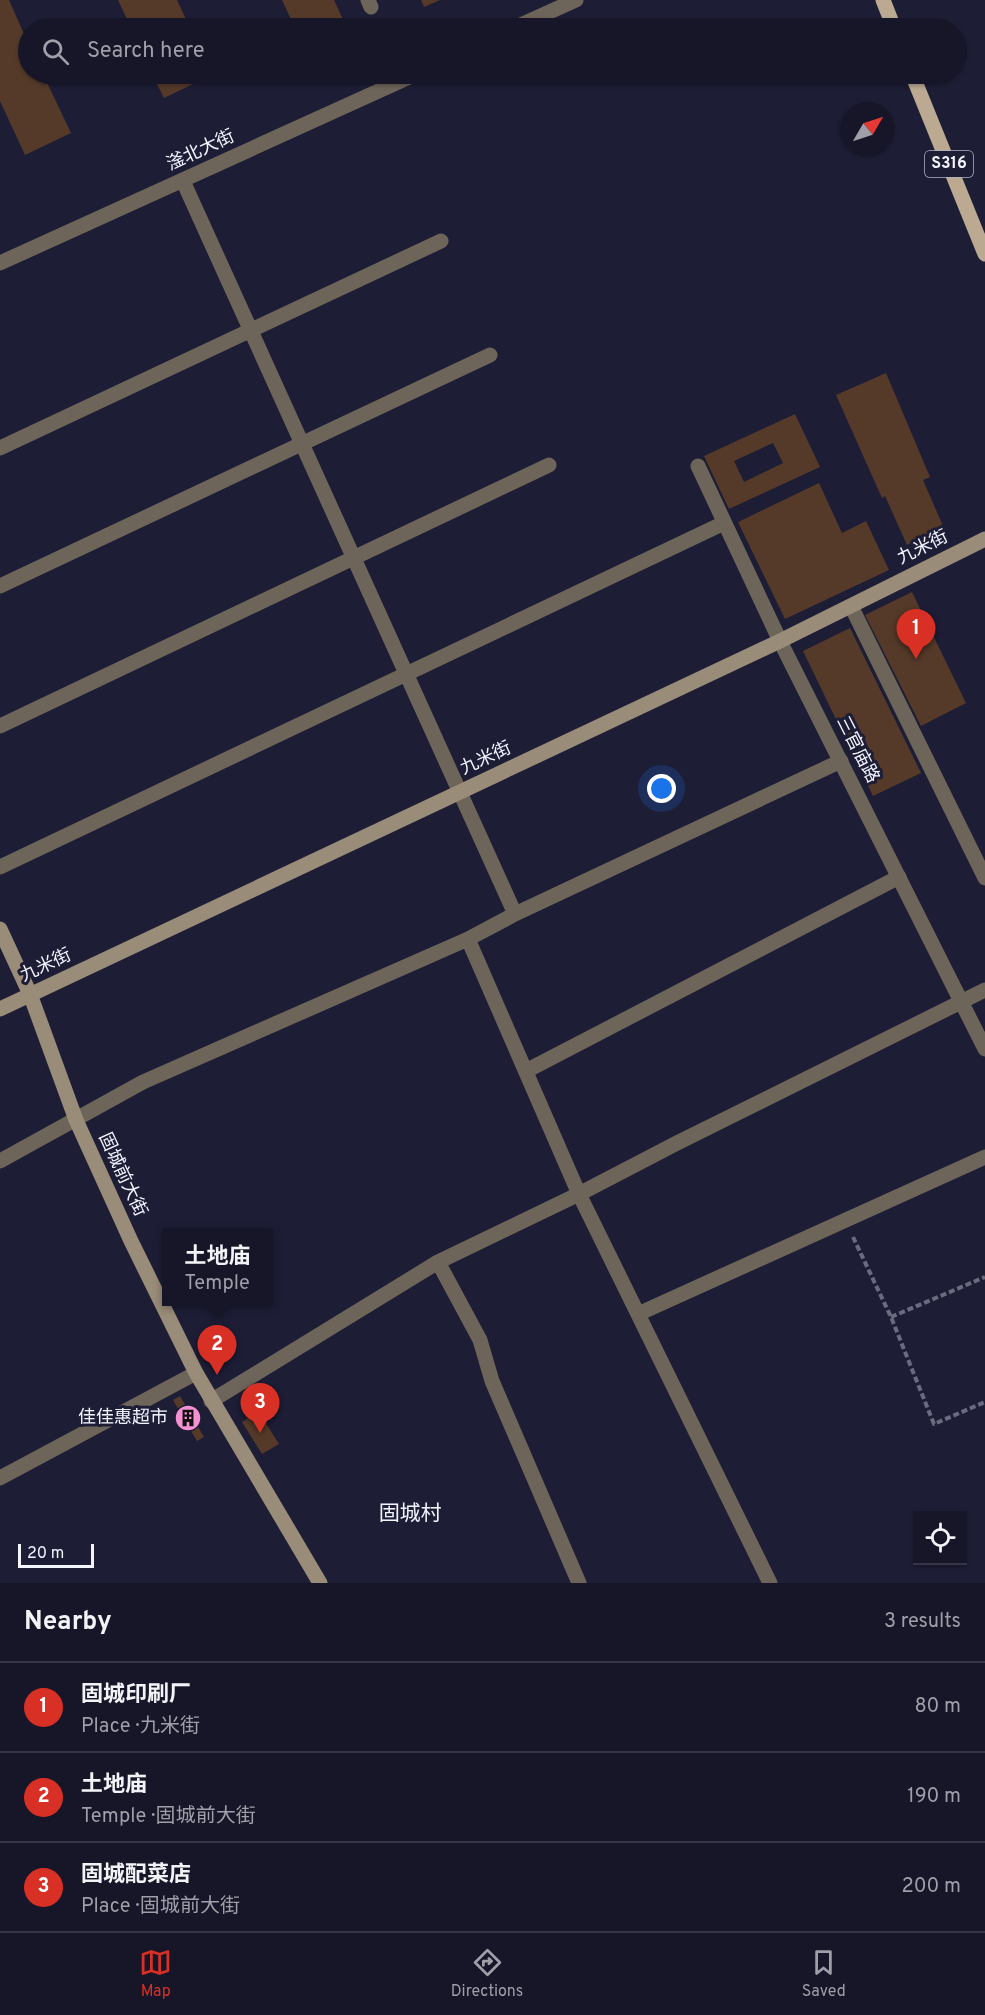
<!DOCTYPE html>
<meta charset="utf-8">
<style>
body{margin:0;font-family:Overpass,"Noto Sans SC",sans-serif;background:#232334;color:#f1f3f6}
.controls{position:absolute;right:18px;bottom:18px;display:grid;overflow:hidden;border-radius:0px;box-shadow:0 2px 4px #0004}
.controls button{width:54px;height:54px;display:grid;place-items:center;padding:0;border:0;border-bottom:2px solid #353545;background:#161628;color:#f1f3f6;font:30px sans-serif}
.compass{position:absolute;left:841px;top:102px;width:54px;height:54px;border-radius:50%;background:#161628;box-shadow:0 2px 4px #0004;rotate:51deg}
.scale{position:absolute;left:18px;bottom:15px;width:76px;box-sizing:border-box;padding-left:6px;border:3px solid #f3f4ff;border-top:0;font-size:16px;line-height:21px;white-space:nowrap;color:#f3f4ff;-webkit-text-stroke:4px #1d1d36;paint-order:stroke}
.you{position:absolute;left:662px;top:789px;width:21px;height:21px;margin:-15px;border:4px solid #fff;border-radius:50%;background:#1a73e8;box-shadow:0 0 0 9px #1a73e833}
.badge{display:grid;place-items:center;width:39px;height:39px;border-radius:50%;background:#d93025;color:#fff;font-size:20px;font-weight:700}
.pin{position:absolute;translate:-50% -50px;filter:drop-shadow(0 2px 3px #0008)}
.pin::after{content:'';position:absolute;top:32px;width:21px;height:18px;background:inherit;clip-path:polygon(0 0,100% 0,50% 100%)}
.popup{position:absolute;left:162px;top:1228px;width:111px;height:78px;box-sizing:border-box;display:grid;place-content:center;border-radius:0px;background:#161628;filter:drop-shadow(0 2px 4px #0005);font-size:20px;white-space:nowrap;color:#9e9fa8}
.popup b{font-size:22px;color:#f1f3f6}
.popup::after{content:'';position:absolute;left:50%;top:100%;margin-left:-12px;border:12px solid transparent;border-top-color:#161628}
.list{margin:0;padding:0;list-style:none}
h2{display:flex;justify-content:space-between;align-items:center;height:78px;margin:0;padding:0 24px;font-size:26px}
h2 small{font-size:20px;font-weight:400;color:#9e9fa8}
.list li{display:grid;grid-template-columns:39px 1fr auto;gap:18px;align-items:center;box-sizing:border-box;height:90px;padding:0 24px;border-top:2px solid #353545}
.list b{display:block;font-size:22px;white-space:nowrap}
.list p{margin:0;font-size:20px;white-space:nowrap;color:#9e9fa8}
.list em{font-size:20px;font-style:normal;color:#9e9fa8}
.icon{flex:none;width:33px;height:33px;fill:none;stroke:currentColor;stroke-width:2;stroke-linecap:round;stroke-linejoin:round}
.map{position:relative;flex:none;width:985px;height:1583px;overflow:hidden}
.search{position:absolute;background:#161628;box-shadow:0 2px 4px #0004;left:18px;right:18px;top:18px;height:66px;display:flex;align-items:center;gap:15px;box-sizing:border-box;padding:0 21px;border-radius:33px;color:#9e9fa8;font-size:22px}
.sheet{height:348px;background:#161628}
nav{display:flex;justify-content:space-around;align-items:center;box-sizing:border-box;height:84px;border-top:2px solid #353545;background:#161628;font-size:16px;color:#9e9fa8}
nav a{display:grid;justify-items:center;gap:3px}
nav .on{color:#d93025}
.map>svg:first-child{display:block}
.building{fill:#553a29;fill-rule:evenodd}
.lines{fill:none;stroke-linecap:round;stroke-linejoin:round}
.path{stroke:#6b6b7f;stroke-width:4;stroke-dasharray:6 3;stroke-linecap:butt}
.lane{stroke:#6d6559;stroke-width:15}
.street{stroke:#6d6559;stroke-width:15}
.secondary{stroke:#998c78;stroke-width:15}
.primary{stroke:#bbaa91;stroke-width:15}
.labels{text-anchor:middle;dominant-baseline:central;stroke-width:6;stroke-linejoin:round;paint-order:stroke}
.shield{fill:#1d1d36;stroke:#b3b4c3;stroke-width:1.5}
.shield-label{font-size:16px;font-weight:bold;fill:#f3f4ff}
.street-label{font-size:18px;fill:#f3f4ff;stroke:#1d1d36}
.poi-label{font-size:18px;fill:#f3f4ff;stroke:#1d1d36;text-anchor:end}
.quarter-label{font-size:21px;fill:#f3f4ff;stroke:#1d1d36}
</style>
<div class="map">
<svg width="985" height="1583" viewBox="0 0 985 1583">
<rect width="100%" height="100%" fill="#1d1d36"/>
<path class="building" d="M0 0H9L28 43V74H43L71 133 25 155 0 101Z
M118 0H177L190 28H131Z
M282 0H334L346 26 341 28H295Z
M421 0H440L424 7Z
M152 74H211L212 75 164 98Z
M886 373 930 477 923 480 949 540 927 550 921 538 907 545 885 496 882 498 836 395Z
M795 414 820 467 729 509 704 456ZM773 443 783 463 744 482 734 461Z
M819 483 842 533 866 521 889 570 785 619 738 522Z
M912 592 966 703 921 726 865 615Z
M850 628 921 773 873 796 803 651Z
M180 1396 204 1437 197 1441 173 1400Z
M258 1411 279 1444 262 1454 242 1422Z"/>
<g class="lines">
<path class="path" d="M853 1237 891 1317 934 1424 985 1402
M891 1317 985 1277"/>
<path class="lane" d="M368 0 371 7
M514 28 576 0
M183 181 515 914
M0 263 416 74
M0 448 441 241
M0 586 490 355
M851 606 985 878
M0 726 549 465
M0 867 724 523
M468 939 579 1194 770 1583
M526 1071 899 877
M0 1161 143 1082 468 939 515 914 841 761
M438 1262 480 1340 492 1381 579 1583
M638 1314 985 1157
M211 1401 438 1262 579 1194 677 1143 985 990
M0 1478 196 1373"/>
<path class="street" d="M698 466 780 641 985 1049"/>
<path class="secondary" d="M0 929 30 994 76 1120 131 1241 196 1373 320 1583
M0 1009 780 641 985 539"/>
<path class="primary" d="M883 0 894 28
M912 74 985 254"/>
</g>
<defs>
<symbol id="building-disc" viewBox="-11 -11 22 22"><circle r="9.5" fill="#f591d2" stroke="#1d1d36"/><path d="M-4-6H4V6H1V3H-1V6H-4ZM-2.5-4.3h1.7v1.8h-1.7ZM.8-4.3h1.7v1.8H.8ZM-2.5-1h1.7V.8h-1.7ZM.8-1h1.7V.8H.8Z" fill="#111"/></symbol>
</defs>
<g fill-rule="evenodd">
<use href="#building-disc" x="173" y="1403" width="30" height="30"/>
</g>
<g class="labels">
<rect class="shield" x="925" y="151" width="48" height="26" rx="4.5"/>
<g class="shield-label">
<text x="949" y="164">S316</text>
</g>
<g class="street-label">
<text transform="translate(201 151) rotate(-25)">滏北大街</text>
<text transform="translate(923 548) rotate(-26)">九米街</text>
<text transform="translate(857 750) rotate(63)">三官庙路</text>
<text transform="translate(486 759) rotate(-25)">九米街</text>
<text transform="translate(46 966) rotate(-25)">九米街</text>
<text transform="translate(122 1175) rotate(65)">固城前大街</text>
</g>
<g class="poi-label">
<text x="168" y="1418">佳佳惠超市</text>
</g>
<g class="quarter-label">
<text x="410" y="1514">固城村</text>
</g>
</g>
</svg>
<div class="controls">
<button><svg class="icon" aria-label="locate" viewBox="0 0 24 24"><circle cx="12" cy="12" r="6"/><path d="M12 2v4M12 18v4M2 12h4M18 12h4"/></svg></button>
</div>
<svg class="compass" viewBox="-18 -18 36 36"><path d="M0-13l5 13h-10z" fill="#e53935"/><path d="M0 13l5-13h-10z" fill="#9e9fa8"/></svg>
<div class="scale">20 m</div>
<div class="you"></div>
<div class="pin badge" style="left:916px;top:659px">1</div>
<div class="pin badge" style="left:217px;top:1375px">2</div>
<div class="popup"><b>土地庙</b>Temple</div>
<div class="pin badge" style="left:260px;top:1433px">3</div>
<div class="search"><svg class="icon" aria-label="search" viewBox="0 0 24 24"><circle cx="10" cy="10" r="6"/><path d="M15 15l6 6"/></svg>Search here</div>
</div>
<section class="sheet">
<h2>Nearby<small>3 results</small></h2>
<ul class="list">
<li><span class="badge">1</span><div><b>固城印刷厂</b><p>Place · 九米街</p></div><em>80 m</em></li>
<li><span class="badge">2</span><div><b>土地庙</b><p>Temple · 固城前大街</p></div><em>190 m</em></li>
<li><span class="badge">3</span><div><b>固城配菜店</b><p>Place · 固城前大街</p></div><em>200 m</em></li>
</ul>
</section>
<nav>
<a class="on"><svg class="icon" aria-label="map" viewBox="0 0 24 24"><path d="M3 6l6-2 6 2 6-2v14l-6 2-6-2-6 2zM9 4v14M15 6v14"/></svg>Map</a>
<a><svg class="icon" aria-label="directions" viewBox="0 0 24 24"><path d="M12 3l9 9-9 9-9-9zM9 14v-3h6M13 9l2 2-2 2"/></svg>Directions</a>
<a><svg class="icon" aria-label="saved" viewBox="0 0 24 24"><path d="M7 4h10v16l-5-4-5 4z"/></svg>Saved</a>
</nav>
